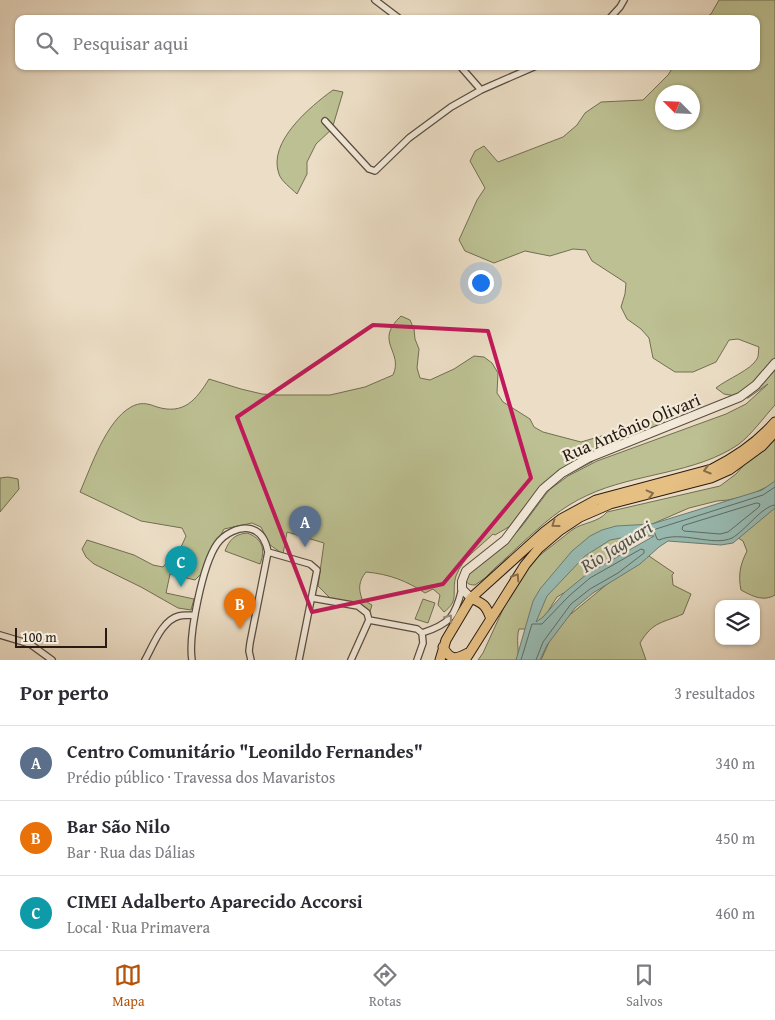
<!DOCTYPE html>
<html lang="pt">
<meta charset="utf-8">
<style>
body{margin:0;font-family:"Gentium Book Plus",serif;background:#f7f7f7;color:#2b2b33}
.controls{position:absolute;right:15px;bottom:15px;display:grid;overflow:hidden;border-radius:10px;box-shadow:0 1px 4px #0004}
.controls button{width:45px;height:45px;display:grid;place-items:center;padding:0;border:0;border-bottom:1px solid #e1e1e2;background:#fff;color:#2b2b33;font:25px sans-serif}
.compass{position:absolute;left:655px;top:85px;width:45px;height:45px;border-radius:50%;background:#fff;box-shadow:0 1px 4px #0004;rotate:294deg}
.scale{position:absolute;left:15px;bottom:12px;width:92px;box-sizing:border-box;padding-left:5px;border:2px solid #281b13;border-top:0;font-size:14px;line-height:18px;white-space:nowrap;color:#281b13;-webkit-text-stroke:4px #f3eada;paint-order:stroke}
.you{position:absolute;left:480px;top:282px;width:18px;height:18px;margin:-12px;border:4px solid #fff;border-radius:50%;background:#1a73e8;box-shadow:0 0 0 8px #1a73e833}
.badge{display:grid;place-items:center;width:32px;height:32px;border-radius:50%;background:#b45309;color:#fff;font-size:16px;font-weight:700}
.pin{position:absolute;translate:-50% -41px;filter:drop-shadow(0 1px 2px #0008)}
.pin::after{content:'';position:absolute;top:26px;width:18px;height:15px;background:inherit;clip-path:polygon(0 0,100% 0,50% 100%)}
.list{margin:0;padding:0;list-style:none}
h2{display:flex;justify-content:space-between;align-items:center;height:65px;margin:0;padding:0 20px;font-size:21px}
h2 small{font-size:16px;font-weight:400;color:#7c7c81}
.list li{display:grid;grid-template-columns:32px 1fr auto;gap:15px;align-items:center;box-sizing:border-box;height:75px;padding:0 20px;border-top:1px solid #e1e1e2}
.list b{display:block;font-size:19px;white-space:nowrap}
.list p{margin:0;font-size:16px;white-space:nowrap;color:#7c7c81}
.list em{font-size:16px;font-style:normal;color:#7c7c81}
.icon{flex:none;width:28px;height:28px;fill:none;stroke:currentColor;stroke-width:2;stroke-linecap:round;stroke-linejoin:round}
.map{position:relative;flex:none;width:775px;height:660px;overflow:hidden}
.search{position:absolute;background:#fff;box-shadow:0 1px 4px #0004;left:15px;right:15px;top:15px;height:55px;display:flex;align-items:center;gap:12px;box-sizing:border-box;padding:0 18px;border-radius:10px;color:#7c7c81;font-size:19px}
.sheet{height:290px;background:#fff}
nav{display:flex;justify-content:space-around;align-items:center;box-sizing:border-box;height:70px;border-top:1px solid #e1e1e2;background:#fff;font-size:14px;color:#7c7c81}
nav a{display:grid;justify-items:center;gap:2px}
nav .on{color:#b45309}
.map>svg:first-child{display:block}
.green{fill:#bcc092;stroke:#726e52;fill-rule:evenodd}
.water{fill:#99bcb4;stroke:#6c7c74;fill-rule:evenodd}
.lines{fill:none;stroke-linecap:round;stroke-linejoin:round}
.shore{stroke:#606c64;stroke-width:1}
.minor-casing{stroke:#594c40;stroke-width:8}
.tertiary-casing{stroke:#594c40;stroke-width:10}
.primary-casing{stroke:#281b13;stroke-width:11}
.minor{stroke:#f3eada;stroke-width:5.5}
.tertiary{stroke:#f3eada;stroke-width:8}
.primary{stroke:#e6bf83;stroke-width:9}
.oneway{stroke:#876d4b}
.oneway2{stroke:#988d80}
.marked{fill:none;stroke:#c2185b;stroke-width:4;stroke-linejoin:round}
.labels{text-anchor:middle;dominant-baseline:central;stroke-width:4.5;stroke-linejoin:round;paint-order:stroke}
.street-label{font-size:18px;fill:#281b13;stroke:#f3eada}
.water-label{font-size:19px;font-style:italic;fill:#50534b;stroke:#f3eada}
</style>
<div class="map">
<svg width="775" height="660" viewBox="0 0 775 660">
<rect width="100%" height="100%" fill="#ecdec6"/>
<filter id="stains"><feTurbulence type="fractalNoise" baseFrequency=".004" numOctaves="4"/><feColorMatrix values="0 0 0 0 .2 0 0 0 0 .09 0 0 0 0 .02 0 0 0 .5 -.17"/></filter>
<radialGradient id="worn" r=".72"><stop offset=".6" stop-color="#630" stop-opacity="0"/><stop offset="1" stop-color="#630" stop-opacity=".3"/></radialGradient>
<path class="green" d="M719 0H775V405C764 417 752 434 739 444 696 474 635 473 588 495 561 507 542 525 521 544 509 556 496 566 485 578L475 585C468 585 466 583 465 577L505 545 522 526 549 490 568 476 597 461 726 414 746 404 768 384 748 398 724 394 716 388C727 379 751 370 757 359 759 356 758 351 759 347L738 339 729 340 716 362 693 372H675L653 358 649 338 641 329 627 319 621 307 625 294 626 283 592 261 586 250 573 249 550 256 525 251 494 263 465 251 459 240 477 200 485 188 470 161 475 151 484 146 498 162 563 137 577 125 585 113 601 102 643 100 668 75 674 66H756V19H703L711 14ZM662 92H692V122H662Z
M333 90 343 92 332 129 316 144 307 162V174L297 194C291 188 281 181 279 174 267 142 311 106 333 90Z
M401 316 410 320 414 329 415 339 419 349 417 368 420 378 430 380 454 369 474 356 484 357 492 363 498 373 497 393 503 402 530 419 534 427 543 432 581 442 653 421 672 414 674 423 601 455 592 462 556 481 512 525 495 535 493 534C479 548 463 557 456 576 451 592 460 600 444 612L438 605 440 595 433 589 425 593C407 581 389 574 366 572 359 581 358 588 362 599L372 605 369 615 361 605 331 599 318 586 324 543 287 532 283 554 270 545 261 527 252 523 224 529 201 574 195 580 170 574 166 593 194 599 191 610 178 608 141 587 94 564 86 557 82 549 87 540 134 555 153 565 163 567 182 545 186 536 182 528 141 521 80 492C91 467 106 421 131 407 140 402 147 403 157 407 184 415 196 400 209 379L241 389 262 394 277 395H330L365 387 393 375C404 351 373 342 401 316Z
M775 430V483L750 495 728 500 717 501 689 508 643 528 609 566 557 597 545 616 529 629H519C516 639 519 649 518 660H478L483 653 521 570 572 530C583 522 598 523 607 512L720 486 736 474Z
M8 477 18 479 19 489 0 512V478Z
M775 504V595C763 602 752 596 741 590 738 575 740 565 747 551L743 541 735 536Z
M247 533C262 538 266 549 260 564L225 551C229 540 235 534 247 533Z
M646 552 649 556 674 573 672 575 673 585 691 594 683 614C663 623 653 621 640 643L646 660H541L554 631 560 623Z
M423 599 435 603 428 623 415 619Z"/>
<path class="water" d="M775 481V508L733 543 721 545 668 541 659 547 640 564 593 593 575 608 547 645 540 660H516L533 601 540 589 572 551 590 536 602 530 616 526 652 524 762 490ZM632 536H654L587 574 565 592 543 617 536 622 547 596 585 556 610 540Z"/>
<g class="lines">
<path class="shore" d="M775 487 763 495 656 529 654 531 657 539 659 540C682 530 713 547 732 538 745 531 762 506 775 505
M757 503 760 504 759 507 728 532 720 534 684 531 682 529 683 526Z
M521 660 532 624H542L569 596 590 578 641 549 644 550V553L618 573 590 589 571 604 543 642 536 660"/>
<defs>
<path id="minor" d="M375 0 400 19
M609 19 620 7 624 0
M460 66 481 90
M325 121 369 169 375 171 409 138 451 107 481 90 536 66
M268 552 310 564 317 570 299 660
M312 598 358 606 367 613 369 620
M369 620 417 629 422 633
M422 633C450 624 455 617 462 589
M0 635 30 644 52 660
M145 660C153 646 162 620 179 616 184 615 190 615 195 615
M192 660C188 635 203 564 217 544 224 534 239 526 251 529 262 532 266 541 268 552L250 643 249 651 251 660
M351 660 369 620
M417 660 423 643 422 633"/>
<path id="tertiary" d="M471 598 462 589V581L466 571 505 540 543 489 562 473 588 458 740 397 756 385 775 363"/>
<path id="primary" d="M471 598C484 604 486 605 491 619
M443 647C450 660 455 660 468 653
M440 660 446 640 471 598 544 532 561 519 596 500 712 469C736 457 757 443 775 422
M465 660 525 565 539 548 559 531 580 517 610 504 711 478 729 470 762 446 775 432"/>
</defs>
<use href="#minor" class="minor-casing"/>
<use href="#tertiary" class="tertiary-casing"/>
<use href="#primary" class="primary-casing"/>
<use href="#minor" class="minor"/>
<use href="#tertiary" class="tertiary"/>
<use href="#primary" class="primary"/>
</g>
<defs><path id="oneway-chevron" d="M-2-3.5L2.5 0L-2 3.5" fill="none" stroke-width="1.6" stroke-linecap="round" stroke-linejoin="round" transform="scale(1.25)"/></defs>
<g class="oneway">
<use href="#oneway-chevron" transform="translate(707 470) rotate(163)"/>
<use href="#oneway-chevron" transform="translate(650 494) rotate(-14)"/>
<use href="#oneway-chevron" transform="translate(555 524) rotate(144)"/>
<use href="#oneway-chevron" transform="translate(516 577) rotate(-57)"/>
</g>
<use class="oneway2" href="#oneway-chevron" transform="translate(449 618) rotate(-51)"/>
<path class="marked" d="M373 325 488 331 531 478 443 584 312 612 237 417Z"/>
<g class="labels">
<g class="street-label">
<text transform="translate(631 427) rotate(-23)">Rua Antônio Olivari</text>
</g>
<g class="water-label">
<text transform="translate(616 546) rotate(-32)">Rio Jaguari</text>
</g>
</g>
<rect width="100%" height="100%" filter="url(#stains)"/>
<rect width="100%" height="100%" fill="url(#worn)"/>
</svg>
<div class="controls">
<button><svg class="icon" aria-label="layers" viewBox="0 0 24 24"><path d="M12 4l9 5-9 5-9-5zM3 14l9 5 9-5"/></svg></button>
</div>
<svg class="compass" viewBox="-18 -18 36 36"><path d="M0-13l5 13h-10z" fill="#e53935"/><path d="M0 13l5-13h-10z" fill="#7c7c81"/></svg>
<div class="scale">100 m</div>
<div class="you"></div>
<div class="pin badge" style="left:305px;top:547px;background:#5c6f8a">A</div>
<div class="pin badge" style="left:240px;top:629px;background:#e8710a">B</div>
<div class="pin badge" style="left:181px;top:587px;background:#0f9aa8">C</div>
<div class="search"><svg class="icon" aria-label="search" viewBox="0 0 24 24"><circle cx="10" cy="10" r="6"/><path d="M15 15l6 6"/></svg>Pesquisar aqui</div>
</div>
<section class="sheet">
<h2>Por perto<small>3 resultados</small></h2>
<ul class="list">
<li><span class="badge" style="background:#5c6f8a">A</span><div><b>Centro Comunitário &quot;Leonildo Fernandes&quot;</b><p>Prédio público · Travessa dos Mavaristos</p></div><em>340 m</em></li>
<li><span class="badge" style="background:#e8710a">B</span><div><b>Bar São Nilo</b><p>Bar · Rua das Dálias</p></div><em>450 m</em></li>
<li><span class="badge" style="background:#0f9aa8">C</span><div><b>CIMEI Adalberto Aparecido Accorsi</b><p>Local · Rua Primavera</p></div><em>460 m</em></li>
</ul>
</section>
<nav>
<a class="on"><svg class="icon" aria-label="map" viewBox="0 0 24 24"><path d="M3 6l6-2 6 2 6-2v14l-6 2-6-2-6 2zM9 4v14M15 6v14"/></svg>Mapa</a>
<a><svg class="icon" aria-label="directions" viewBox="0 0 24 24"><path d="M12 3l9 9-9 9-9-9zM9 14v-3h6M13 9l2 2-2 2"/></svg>Rotas</a>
<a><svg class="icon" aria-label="saved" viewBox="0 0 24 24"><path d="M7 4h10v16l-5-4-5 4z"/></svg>Salvos</a>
</nav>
